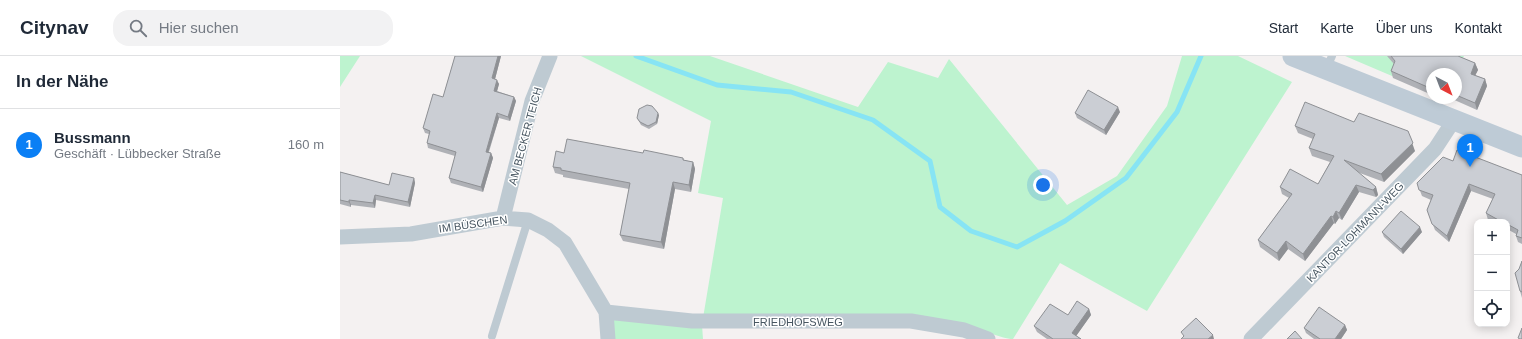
<!DOCTYPE html>
<html lang="de">
<meta charset="utf-8">
<style>
body{margin:0;font-family:Helvetica,sans-serif;background:#f2f2f3;color:#1f2937}
.controls{position:absolute;right:12px;bottom:12px;display:grid;overflow:hidden;border-radius:8px;box-shadow:0 2px 10px #0003}
.controls button{width:36px;height:36px;display:grid;place-items:center;padding:0;border:0;border-bottom:1px solid #e0e1e3;background:#fff;color:#1f2937;font:20px sans-serif}
.compass{position:absolute;left:1086px;top:12px;width:36px;height:36px;border-radius:50%;background:#fff;box-shadow:0 2px 10px #0003;rotate:138deg}
.you{position:absolute;left:703px;top:129px;width:14px;height:14px;margin:-10px;border:3px solid #fff;border-radius:50%;background:#1a73e8;box-shadow:0 0 0 6px #1a73e833}
.badge{display:grid;place-items:center;width:26px;height:26px;border-radius:50%;background:#0a7ff5;color:#fff;font-size:13px;font-weight:700}
.pin{position:absolute;translate:-50% -33px;filter:drop-shadow(0 1px 2px #0008)}
.pin::after{content:'';position:absolute;top:21px;width:14px;height:12px;background:inherit;clip-path:polygon(0 0,100% 0,50% 100%)}
.list{margin:0;padding:0;list-style:none}
h2{display:flex;justify-content:space-between;align-items:center;height:52px;margin:0;padding:0 16px;font-size:17px}
h2 small{font-size:13px;font-weight:400;color:#747a83}
.list li{display:grid;grid-template-columns:26px 1fr auto;gap:12px;align-items:center;box-sizing:border-box;height:72px;padding:0 16px;border-top:1px solid #e0e1e3}
.list b{display:block;font-size:15px;white-space:nowrap}
.list p{margin:0;font-size:13px;white-space:nowrap;color:#747a83}
.list em{font-size:13px;font-style:normal;color:#747a83}
.icon{flex:none;width:22px;height:22px;fill:none;stroke:currentColor;stroke-width:2;stroke-linecap:round;stroke-linejoin:round}
.map{position:relative;flex:none;width:1182px;height:283px;overflow:hidden}
header{display:flex;align-items:center;gap:24px;box-sizing:border-box;height:56px;padding:0 20px;background:#fff;border-bottom:1px solid #e0e1e3}
header strong{font-size:19px}
nav{display:flex;gap:22px;margin-inline-start:auto;font-size:14px}
.search{width:280px;height:36px;background:#f2f2f3;display:flex;align-items:center;gap:10px;box-sizing:border-box;padding:0 14px;border-radius:16px;color:#747a83;font-size:15px}
main{display:flex}
aside{flex:1;background:#fff}
.map>svg:first-child{display:block}
.green{fill:#bdf3cf}
.lines{fill:none;stroke-linecap:round;stroke-linejoin:round}
.stream{stroke:#87e4f4;stroke-width:5}
.lane{stroke:#becad2;stroke-width:8}
.street{stroke:#becad2;stroke-width:15}
.secondary{stroke:#becbd6;stroke-width:21}
.wall{fill:#afb1b6}
.shaded-wall{fill:#8e9094}
.building{fill:#cbced4;stroke:#8e9094}
.labels{text-anchor:middle;dominant-baseline:central;stroke-width:3;stroke-linejoin:round;paint-order:stroke}
.street-label{font-size:11px;fill:#475661;stroke:#fff}
</style>
<header>
<strong>Citynav</strong>
<div class="search"><svg class="icon" aria-label="search" viewBox="0 0 24 24"><circle cx="10" cy="10" r="6"/><path d="M15 15l6 6"/></svg>Hier suchen</div>
<nav><a>Start</a><a>Karte</a><a>Über uns</a><a>Kontakt</a></nav>
</header>
<main>
<aside>
<h2>In der Nähe<small></small></h2>
<ul class="list">
<li><span class="badge">1</span><div><b>Bussmann</b><p>Geschäft · Lübbecker Straße</p></div><em>160 m</em></li>
</ul>
</aside>
<div class="map">
<svg width="1182" height="283" viewBox="0 0 1182 283">
<rect width="100%" height="100%" fill="#f4f1f1"/>
<path class="green" d="M0 0H20L0 31Z
M241 0H370L518 51 548 6 598 22 609 3 727 149 777 120 827 50 842 0H898L952 26 807 255 720 207 673 283C662 283 637 272 625 269H362L363 283H272L270 258 362 268 383 142 358 137 371 65Z
M1005 0H1124L1115 18H1092V37Z"/>
<g class="lines">
<path class="stream" d="M296 0 377 29 451 36 533 64 590 105 600 151 631 175 677 191 725 165 786 122 837 56 861 0"/>
<path class="lane" d="M986 13 992 0
M152 280 188 164"/>
<path class="street" d="M163 162 192 45 210 0
M0 181 71 178 163 162 188 164 208 174 225 187 266 256 268 283
M266 256 352 265H571L624 274 648 283
M911 283 1095 93 1114 64"/>
<path class="secondary" d="M953 0 1182 91"/>
</g>
<path class="wall" d="M115 0H161L155 23 159 28 157 35 174 41 176 45 170 65 159 62 149 96 151 97 153 102 143 136 111 127 109 122 115 100 88 92 87 87 89 78 85 77 83 72 103 41Z
M1047 0H1118L1135 7 1138 14 1135 19 1145 23 1147 30 1137 54 1110 42H1116V18H1092V39L1053 22 1051 15 1054 8Z
M780 56 766 79 737 62 735 57Z
M319 59 317 68 309 73 301 69 297 62Z
M955 70 1075 95 1044 126 1017 116 1036 131 1038 139 1036 141 1019 136 1002 164 999 162 995 168 994 167 965 205 948 193 939 205 920 191 918 184 949 142 942 138 940 131 978 128 990 106 972 100 969 92 973 83 958 77Z
M224 97H303L343 102 344 104 353 106 355 113 351 136 335 133 324 193 283 185 280 179 289 133 223 121V119L215 117 213 111Z
M1113 105 1182 119V188L1178 186 1176 180V178L1167 173V166H1153L1148 164 1146 157 1153 143 1131 135 1109 186 1095 174 1087 154 1091 144 1082 140 1077 127Z
M0 116 49 129 74 122 75 127 70 151 36 144 35 152 11 149V151L0 148Z
M1042 176H1082L1063 198 1044 181Z
M1182 205V242L1180 235 1179 213Z
M749 253 751 259 736 280 741 283H707L697 276 694 270 728 259Z
M1005 269 1007 274 1001 283H974L966 277 964 272Z"/>
<path class="shaded-wall" d="M158 0H161L154 27 152 22Z
M1135 7 1138 14 1133 24 1131 18Z
M1145 23 1147 30 1137 54 1135 47Z
M157 24 159 28 156 39 154 35Z
M174 41 176 45 170 65 168 61Z
M778 51 780 56 766 79 764 74Z
M157 57 159 62 147 100 146 96Z
M318 57 319 59 317 68 316 66Z
M1068 75 1075 95 1044 126 1041 118Z
M151 97 153 102 143 136 141 131Z
M353 106 355 113 351 136 349 129Z
M74 122 75 127 70 151 68 146Z
M333 126 335 133 324 193 321 186Z
M1129 128 1131 135 1109 186 1107 180Z
M1016 129 1019 136 1002 164 999 157Z
M1036 131 1038 139 1036 141 1033 134Z
M35 139 36 144 35 152 33 147Z
M9 144 11 149V151L9 146Z
M996 155 999 162 995 168 993 161Z
M991 160 994 167 965 205 963 198Z
M1080 171 1082 176 1063 198 1061 193Z
M946 185 948 193 939 205 937 197Z
M749 253 751 259 734 283 732 277Z
M1005 269 1007 274 1001 283H995Z
M873 279 874 283H868Z"/>
<path class="building" d="M115 0H158L152 22 157 24 154 35 174 41 168 61 157 57 146 96 151 97 141 131 109 122 116 96 87 87 90 75 83 72 93 38 103 41Z
M1051 0H1118L1135 7 1131 18 1145 23 1135 47 1116 39V18H1092V33L1051 15 1055 5Z
M748 34 778 51 764 74 735 57Z
M965 46 1014 66 1019 57 1068 75 1073 87 1041 118 1004 104 1036 131 1033 134 1016 129 999 157 996 155 993 161 991 160 963 198 946 185 937 197 918 184 952 138 940 131 950 113 978 128 994 100 969 92 975 78 955 70Z
M307 49 312 50 318 57 316 66 308 70 300 66 297 62 299 53Z
M227 83 303 97 304 94 343 102V104L353 106 349 129 333 126 321 186 280 179 290 127 221 114V112L213 111 216 95 224 97Z
M1117 94 1182 119V182L1176 180 1178 174 1167 168V166H1162L1146 157 1155 138 1129 128 1107 180 1092 168 1087 154 1093 139 1079 134 1077 127 1103 101 1113 105Z
M0 116 49 129 52 117 74 122 68 146 35 139 33 147 9 144V146L0 144Z
M1061 155 1080 171 1061 193 1042 176Z
M1182 205V236L1180 235 1175 217 1179 213Z
M737 245 749 253 732 277 741 283H713L694 270 710 248 728 259Z
M979 251 1005 269 995 283H980L964 272Z
M856 262 873 279 868 283H841L844 280 841 276Z
M1182 272V283H1180L1178 282Z
M955 275 962 283H947Z"/>
<g class="labels">
<g class="street-label">
<text transform="translate(185 80) rotate(-75)">AM BECKER TEICH</text>
<text transform="translate(133 168) rotate(-8)">IM BÜSCHEN</text>
<text transform="translate(1015 176) rotate(-46)">KANTOR-LOHMANN-WEG</text>
<text x="458" y="266">FRIEDHOFSWEG</text>
</g>
</g>
</svg>
<div class="controls">
<button>+</button>
<button>−</button>
<button><svg class="icon" aria-label="locate" viewBox="0 0 24 24"><circle cx="12" cy="12" r="6"/><path d="M12 2v4M12 18v4M2 12h4M18 12h4"/></svg></button>
</div>
<svg class="compass" viewBox="-18 -18 36 36"><path d="M0-13l5 13h-10z" fill="#e53935"/><path d="M0 13l5-13h-10z" fill="#747a83"/></svg>
<div class="you"></div>
<div class="pin badge" style="left:1130px;top:111px">1</div>
</div>
</main>
